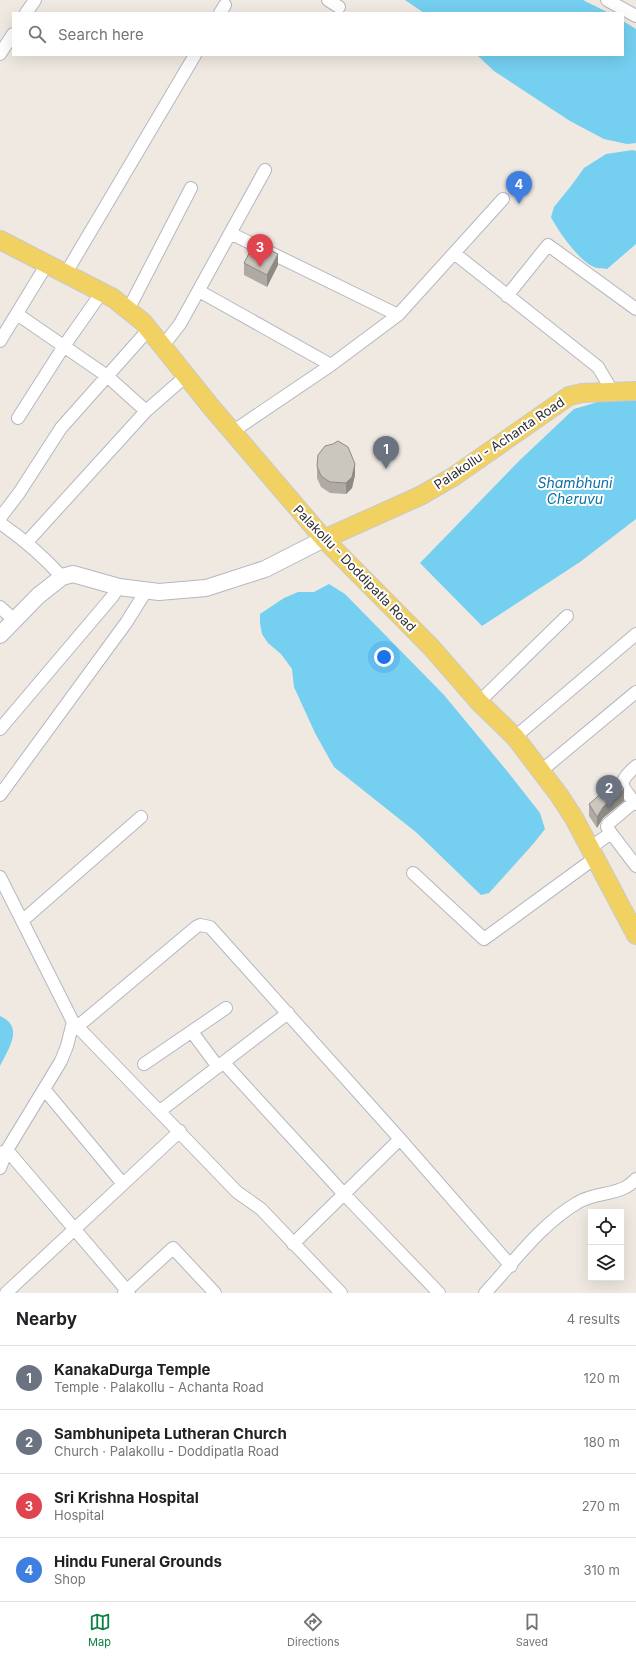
<!DOCTYPE html>
<meta charset="utf-8">
<style>
body{margin:0;font-family:Inter,sans-serif;background:#f6f6f6;color:#202124}
.controls{position:absolute;right:12px;bottom:12px;display:grid;overflow:hidden;border-radius:0px;box-shadow:0 4px 16px #0002}
.controls button{width:36px;height:36px;display:grid;place-items:center;padding:0;border:0;border-bottom:1px solid #e0e0e0;background:#fff;color:#202124;font:20px sans-serif}
.you{position:absolute;left:384px;top:657px;width:14px;height:14px;margin:-10px;border:3px solid #fff;border-radius:50%;background:#1a73e8;box-shadow:0 0 0 6px #1a73e833}
.badge{display:grid;place-items:center;width:26px;height:26px;border-radius:50%;background:#0b8043;color:#fff;font-size:13px;font-weight:700}
.pin{position:absolute;translate:-50% -33px;filter:drop-shadow(0 1px 2px #0008)}
.pin::after{content:'';position:absolute;top:21px;width:14px;height:12px;background:inherit;clip-path:polygon(0 0,100% 0,50% 100%)}
.list{margin:0;padding:0;list-style:none}
h2{display:flex;justify-content:space-between;align-items:center;height:52px;margin:0;padding:0 16px;font-size:17px}
h2 small{font-size:13px;font-weight:400;color:#757577}
.list li{display:grid;grid-template-columns:26px 1fr auto;gap:12px;align-items:center;box-sizing:border-box;height:64px;padding:0 16px;border-top:1px solid #e0e0e0}
.list b{display:block;font-size:15px;white-space:nowrap}
.list p{margin:0;font-size:13px;white-space:nowrap;color:#757577}
.list em{font-size:13px;font-style:normal;color:#757577}
.icon{flex:none;width:22px;height:22px;fill:none;stroke:currentColor;stroke-width:2;stroke-linecap:round;stroke-linejoin:round}
.map{position:relative;flex:none;width:636px;height:1293px;overflow:hidden}
.search{position:absolute;background:#fff;box-shadow:0 4px 16px #0002;left:12px;right:12px;top:12px;height:44px;display:flex;align-items:center;gap:10px;box-sizing:border-box;padding:0 14px;border-radius:0px;color:#757577;font-size:15px}
.sheet{height:308px;background:#fff}
nav{display:flex;justify-content:space-around;align-items:center;box-sizing:border-box;height:56px;border-top:1px solid #e0e0e0;background:#fff;font-size:11px;color:#757577}
nav a{display:grid;justify-items:center;gap:2px}
nav .on{color:#0b8043}
.map>svg:first-child{display:block}
.water{fill:#75cff0}
.lines{fill:none;stroke-linecap:round;stroke-linejoin:round}
.street-casing{stroke:#b4b7c1;stroke-width:14}
.secondary-casing{stroke:#b4b7c1;stroke-width:18}
.primary-casing{stroke:#c9c9c9;stroke-width:20}
.street{stroke:#fff;stroke-width:12}
.secondary{stroke:#fff;stroke-width:16}
.primary{stroke:#f2d163;stroke-width:18}
.wall{fill:#afaba4}
.shaded-wall{fill:#8e8b86}
.building{fill:#cbc7bf;stroke:#8e8b86}
.labels{text-anchor:middle;dominant-baseline:central;stroke-width:4;stroke-linejoin:round;paint-order:stroke}
.street-label{font-size:13px;fill:#2e2e2e;stroke:#fff}
.water-label{font-size:14px;font-style:italic;fill:#0d6fa3;stroke:#fff}
</style>
<div class="map">
<svg width="636" height="1293" viewBox="0 0 636 1293">
<rect width="100%" height="100%" fill="#efe9e1"/>
<path class="water" d="M405 0H583L609 13H424Z
M623 21 636 29V143L627 144 604 139 570 121 494 71 477 55H623Z
M633 150 636 151V244L607 269C603 268 598 269 594 267 579 261 558 231 551 217L554 207 571 186 584 168 606 154Z
M636 400V519L580 562 482 626 420 563 520 460 574 409 598 402Z
M329 584 345 594 444 695 507 771 540 813 545 829 534 843 489 893 481 895 417 833 334 767 315 733 294 687 292 669 281 654 268 643 262 634 260 623V614L284 598 298 592H314Z
M0 1016C25 1027 8 1049 0 1066Z"/>
<g class="lines">
<defs>
<path id="street" d="M328 0 339 7
M607 0 636 16
M26 13 35 0
M220 13 225 5
M0 54 13 34
M230 233 398 315
M454 253 598 367 613 392
M66 273 195 55
M199 291 331 365
M507 296 548 245 636 309
M128 310 191 188
M17 314 107 376 146 411
M0 341 47 264
M162 347 180 324 265 170
M18 418 64 346 102 292
M232 432 331 365 398 315 503 199
M0 518 19 493 61 428 149 329
M0 523C23 539 43 556 62 577
M27 542 146 411 186 376
M0 607 14 620
M479 702 567 616
M0 729 112 597 119 587
M515 737 636 634
M636 766C617 784 620 784 636 804
M541 771 636 692
M0 795 126 623 146 591
M611 833 607 827 608 824 634 802
M590 848 611 833 636 866
M413 873 484 939 595 858
M0 877 73 1022 67 1046 61 1061 7 1150 0 1168
M22 921 141 817
M73 1022 237 1192 261 1209 341 1293
M77 1027 196 927 200 925 210 927 400 1139 511 1266
M192 1032 218 1067
M224 1063 343 1193 439 1293
M144 1064 226 1008
M44 1089 123 1184
M160 1111 288 1013
M1 1153 7 1150 129 1293
M293 1244 400 1139
M6 1293 180 1131
M124 1293 173 1248 215 1293
M485 1293C514 1262 540 1225 577 1203 593 1193 612 1195 626 1187 630 1185 633 1182 636 1179"/>
<path id="secondary" d="M0 635 38 596 62 577 73 574 119 587 159 592 206 588 265 569 324 539"/>
<path id="primary" d="M0 240 113 298 143 322 212 408 324 539 431 647 479 702 515 737 559 795 574 818 636 935
M324 539 420 496 453 477 569 396 582 393 636 391"/>
</defs>
<use href="#street" class="street-casing"/>
<use href="#secondary" class="secondary-casing"/>
<use href="#primary" class="primary-casing"/>
<use href="#street" class="street"/>
<use href="#secondary" class="secondary"/>
<use href="#primary" class="primary"/>
</g>
<path class="wall" d="M244 263 278 265 267 287 244 275Z
M317 466 355 475 352 488 346 494 330 493 321 487 317 478Z
M624 801 603 818 597 828 589 816V804Z"/>
<path class="shaded-wall" d="M278 254V265L267 287V275Z
M355 464V475L352 488 346 494V483Z
M624 789V801L603 818 597 828V817L603 807Z"/>
<path class="building" d="M255 242 278 254 267 275 244 263Z
M338 441 348 447 355 464 352 477 346 483 330 482 321 476 317 466 318 455 325 446 333 444Z
M617 780 624 789 603 807 597 817 589 804Z"/>
<g class="labels">
<g class="street-label">
<text transform="translate(499 443) rotate(-34)">Palakollu - Achanta Road</text>
<text transform="translate(355 568) rotate(46)">Palakollu - Doddipatla Road</text>
</g>
<g class="water-label">
<text x="575" y="482">Shambhuni<tspan x="575" dy="16">Cheruvu</tspan></text>
</g>
</g>
</svg>
<div class="controls">
<button><svg class="icon" aria-label="locate" viewBox="0 0 24 24"><circle cx="12" cy="12" r="6"/><path d="M12 2v4M12 18v4M2 12h4M18 12h4"/></svg></button>
<button><svg class="icon" aria-label="layers" viewBox="0 0 24 24"><path d="M12 4l9 5-9 5-9-5zM3 14l9 5 9-5"/></svg></button>
</div>
<div class="you"></div>
<div class="pin badge" style="left:386px;top:469px;background:#6b7280">1</div>
<div class="pin badge" style="left:609px;top:808px;background:#6b7280">2</div>
<div class="pin badge" style="left:260px;top:267px;background:#e0444e">3</div>
<div class="pin badge" style="left:519px;top:204px;background:#3f7fe0">4</div>
<div class="search"><svg class="icon" aria-label="search" viewBox="0 0 24 24"><circle cx="10" cy="10" r="6"/><path d="M15 15l6 6"/></svg>Search here</div>
</div>
<section class="sheet">
<h2>Nearby<small>4 results</small></h2>
<ul class="list">
<li><span class="badge" style="background:#6b7280">1</span><div><b>KanakaDurga Temple</b><p>Temple · Palakollu - Achanta Road</p></div><em>120 m</em></li>
<li><span class="badge" style="background:#6b7280">2</span><div><b>Sambhunipeta Lutheran Church</b><p>Church · Palakollu - Doddipatla Road</p></div><em>180 m</em></li>
<li><span class="badge" style="background:#e0444e">3</span><div><b>Sri Krishna Hospital</b><p>Hospital</p></div><em>270 m</em></li>
<li><span class="badge" style="background:#3f7fe0">4</span><div><b>Hindu Funeral Grounds</b><p>Shop</p></div><em>310 m</em></li>
</ul>
</section>
<nav>
<a class="on"><svg class="icon" aria-label="map" viewBox="0 0 24 24"><path d="M3 6l6-2 6 2 6-2v14l-6 2-6-2-6 2zM9 4v14M15 6v14"/></svg>Map</a>
<a><svg class="icon" aria-label="directions" viewBox="0 0 24 24"><path d="M12 3l9 9-9 9-9-9zM9 14v-3h6M13 9l2 2-2 2"/></svg>Directions</a>
<a><svg class="icon" aria-label="saved" viewBox="0 0 24 24"><path d="M7 4h10v16l-5-4-5 4z"/></svg>Saved</a>
</nav>
